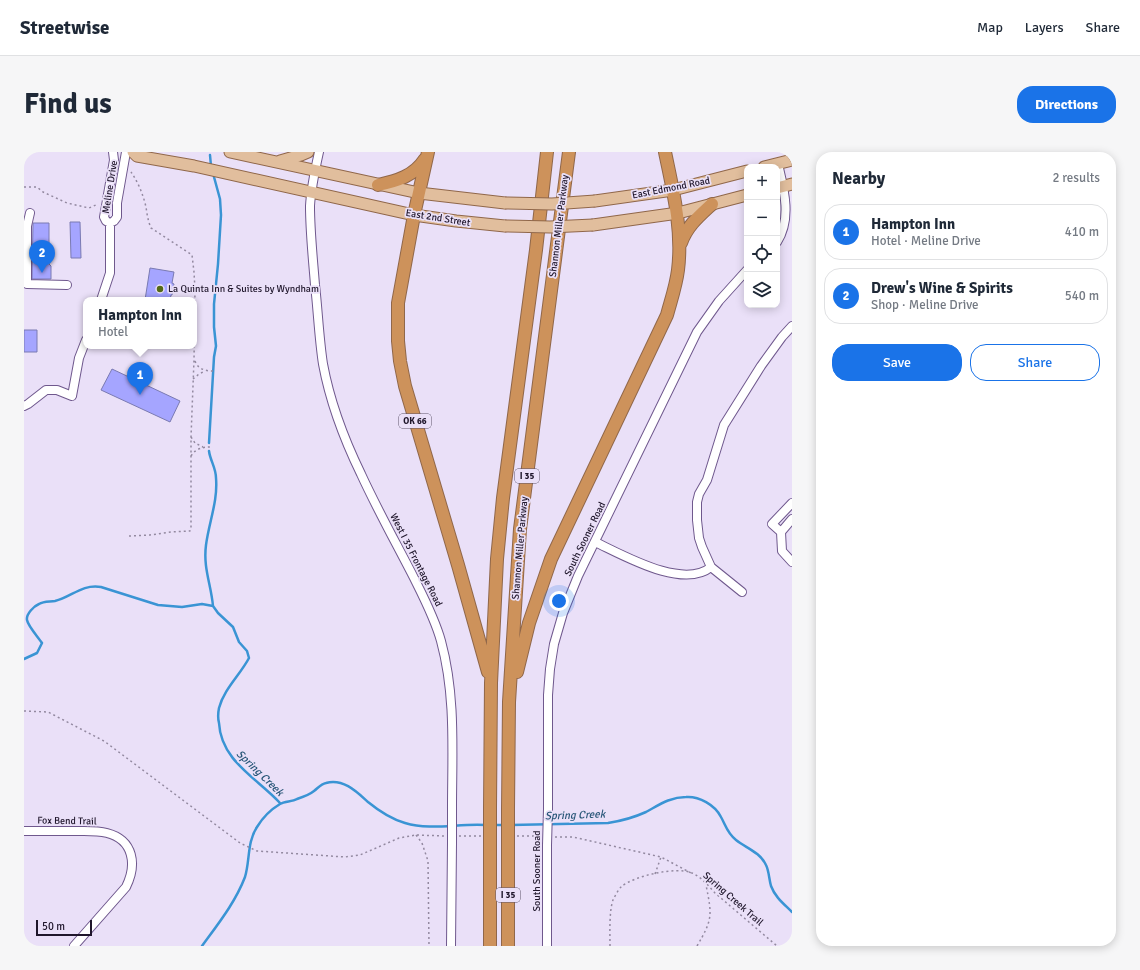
<!DOCTYPE html>
<meta charset="utf-8">
<style>
body{margin:0;font-family:Signika,sans-serif;background:#f6f6f7;color:#1f2937}
.controls{position:absolute;right:12px;top:12px;display:grid;overflow:hidden;border-radius:8px;box-shadow:0 2px 10px #0003}
.controls button{width:36px;height:36px;display:grid;place-items:center;padding:0;border:0;border-bottom:1px solid #e0e1e3;background:#fff;color:#1f2937;font:20px sans-serif}
.scale{position:absolute;left:12px;bottom:10px;width:56px;box-sizing:border-box;padding-left:4px;border:2px solid #1f162b;border-top:0;font-size:11px;line-height:14px;white-space:nowrap;color:#1f162b;-webkit-text-stroke:3px #eae0f8;paint-order:stroke}
.you{position:absolute;left:535px;top:449px;width:14px;height:14px;margin:-10px;border:3px solid #fff;border-radius:50%;background:#1a73e8;box-shadow:0 0 0 6px #1a73e833}
.badge{display:grid;place-items:center;width:26px;height:26px;border-radius:50%;background:#1a73e8;color:#fff;font-size:13px;font-weight:700}
.pin{position:absolute;translate:-50% -33px;filter:drop-shadow(0 1px 2px #0008)}
.pin::after{content:'';position:absolute;top:21px;width:14px;height:12px;background:inherit;clip-path:polygon(0 0,100% 0,50% 100%)}
.popup{position:absolute;left:59px;top:145px;width:114px;height:52px;box-sizing:border-box;display:grid;place-content:center;border-radius:8px;background:#fff;filter:drop-shadow(0 1px 3px #0005);font-size:13px;white-space:nowrap;color:#747a83}
.popup b{font-size:15px;color:#1f2937}
.popup::after{content:'';position:absolute;left:50%;top:100%;margin-left:-8px;border:8px solid transparent;border-top-color:#fff}
.list{margin:0;padding:0;list-style:none}
h2{display:flex;justify-content:space-between;align-items:center;height:52px;margin:0;padding:0 16px;font-size:17px}
h2 small{font-size:13px;font-weight:400;color:#747a83}
.list li{display:grid;grid-template-columns:26px 1fr auto;gap:12px;align-items:center;box-sizing:border-box;height:56px;margin:0 8px 8px;padding:0 8px;border:1px solid #e0e1e3;border-radius:16px}
.list b{display:block;font-size:15px;white-space:nowrap}
.list p{margin:0;font-size:13px;white-space:nowrap;color:#747a83}
.list em{font-size:13px;font-style:normal;color:#747a83}
.actions{display:flex;gap:8px;padding:12px 16px}
.actions a{flex:1;padding:9px 0;border:1px solid #1a73e8;border-radius:16px;text-align:center;font-size:14px;color:#1a73e8}
.actions .main{background:#1a73e8;color:#fff}
.icon{flex:none;width:22px;height:22px;fill:none;stroke:currentColor;stroke-width:2;stroke-linecap:round;stroke-linejoin:round}
.map{position:relative;flex:none;width:768px;height:794px;overflow:hidden;border-radius:16px}
header{display:flex;align-items:center;gap:24px;box-sizing:border-box;height:56px;padding:0 20px;background:#fff;border-bottom:1px solid #e0e1e3}
header strong{font-size:19px}
nav{display:flex;gap:22px;margin-inline-start:auto;font-size:14px}
.intro{display:flex;align-items:center;justify-content:space-between;box-sizing:border-box;height:96px;padding:0 24px}
h1{margin:0;font-size:28px}
.button{padding:10px 18px;border-radius:16px;background:#1a73e8;color:#fff;font-size:14px;font-weight:700}
main{display:flex;gap:24px;padding:0 24px}
aside{flex:1;background:#fff;border-radius:16px;box-shadow:0 2px 10px #0003}
.map>svg:first-child{display:block}
.lines{fill:none;stroke-linecap:round;stroke-linejoin:round}
.stream{stroke:#3a94d4;stroke-width:2.5}
.building{fill:#a5a5ff;stroke:#7a7ab2}
.minor-casing{stroke:#6f588d;stroke-width:10}
.major-casing{stroke:#90674a;stroke-width:13}
.highway-casing{stroke:#90674a;stroke-width:14}
.path{stroke:#9389a0;stroke-width:1.5;stroke-dasharray:2 3;stroke-linecap:butt}
.minor{stroke:#fff;stroke-width:8}
.major{stroke:#e1be9d;stroke-width:11}
.highway{stroke:#cd925b;stroke-width:12}
.minor-bridge-casing{stroke:#6f588d;stroke-width:10;stroke-linecap:butt}
.major-bridge-casing{stroke:#90674a;stroke-width:13;stroke-linecap:butt}
.highway-bridge-casing{stroke:#90674a;stroke-width:14;stroke-linecap:butt}
.minor-bridge{stroke:#fff;stroke-width:8}
.major-bridge{stroke:#e1be9d;stroke-width:11}
.highway-bridge{stroke:#cd925b;stroke-width:12}
.poi-dot{fill:#536916;stroke:#eae0f8;stroke-width:1.5}
.labels{text-anchor:middle;dominant-baseline:central;stroke-width:3.5;stroke-linejoin:round;paint-order:stroke}
.shield{fill:#eae0f8;stroke:#5c5368;stroke-width:1}
.shield-label{font-size:9px;font-weight:bold;fill:#1f162b}
.street-label{font-size:10px;fill:#1f162b;stroke:#eae0f8}
.poi-label{font-size:10px;fill:#1f162b;stroke:#eae0f8;text-anchor:start}
.water-label{font-size:11px;font-style:italic;fill:#275577;stroke:#eae0f8}
</style>
<header>
<strong>Streetwise</strong>
<nav><a>Map</a><a>Layers</a><a>Share</a></nav>
</header>
<div class="intro"><h1>Find us</h1><a class="button">Directions</a></div>
<main>
<div class="map">
<svg width="768" height="794" viewBox="0 0 768 794">
<rect width="100%" height="100%" fill="#eae0f8"/>
<g class="lines">
<path class="stream" d="M186 3 187 14
M185 291 190 205 192 194 190 175V152L194 112 197 63 196 47 190 25
M185 299C186 308 192 316 192 326 194 349 185 370 182 393 179 416 187 432 189 454
M0 507 13 501 18 491C14 485 4 474 3 468 2 462 10 454 15 452 20 449 26 450 31 449 48 445 57 432 77 435L134 453 158 455 178 452 189 454 194 461 209 475 215 490 223 499 225 506C216 523 200 537 195 556 194 561 194 567 195 571 197 609 233 626 256 651
M469 673H480
M487 673 584 671C597 669 611 665 622 660 635 653 646 645 662 645 675 644 691 653 697 665 702 674 703 681 712 688 722 696 736 700 742 713 745 719 745 727 747 734 751 745 760 752 768 760
M178 794C194 772 211 751 221 725 226 709 223 690 233 675 239 665 246 658 256 652 261 649 268 650 273 647 279 645 285 643 290 639 294 636 297 632 302 631 319 626 333 640 344 650 355 659 367 667 381 671 407 679 435 671 462 673"/>
</g>
<path class="building" d="M46 70H56L57 106H47Z
M9 71H25V112L27 114V127H8Z
M126 116 150 120 148 131 150 132 148 143H147L146 148H121Z
M0 178H13V200H0Z
M88 217 156 249 146 270 77 238Z"/>
<g class="lines">
<defs>
<path id="minor" d="M295 0C291 18 287 36 286 54 286 80 289 107 291 133 294 159 295 186 299 212 306 250 320 287 337 322 353 357 372 391 390 426 400 446 411 467 417 489 432 544 428 600 428 656
M6 61 3 74V132L43 133
M86 71 90 69 93 65V51L102 0
M753 90C768 67 760 37 754 12
M77 148 86 121V71L82 69 80 65 90 8 89 0
M0 254 4 252 22 238H33L48 244 55 206 62 188
M768 351 748 372 757 380 758 399 768 410
M757 380 768 367
M571 390C599 403 659 438 687 415
M718 440 687 415 678 395 675 386 673 368V350L675 342 683 328 700 273 737 214 758 185 768 174
M524 657V543L526 517 530 492 539 461 554 424 673 180 695 149 723 118
M0 679C16 679 33 679 49 679 60 679 72 678 83 681 110 688 113 713 102 735L50 794
M427 794 428 691
M523 794V693"/>
<path id="major" d="M109 0 113 4 170 14 390 63 432 69 481 74
M206 0 395 41 481 51
M256 9 277 3 284 0
M740 15 768 8
M753 36 768 32
M571 49 649 38 723 19
M569 73 654 61 723 43"/>
<path id="highway" d="M404 0 390 63 374 151V189L376 209 381 234 434 413 464 520
M354 33C373 29 390 24 401 7
M657 91C663 74 675 64 688 52
M493 520 505 471 527 407 643 163C647 148 652 134 654 118 659 78 649 39 641 0
M466 656 467 531 473 407 479 346 512 98 523 0
M484 657 485 550 496 377 545 0
M484 692V794
M466 794V693"/>
</defs>
<use href="#minor" class="minor-casing"/>
<use href="#major" class="major-casing"/>
<use href="#highway" class="highway-casing"/>
<path class="path" d="M0 35H13L19 40 43 51 65 56 74 52
M171 209C174 217 181 219 189 219
M169 227 175 222 181 219
M167 285 171 291 179 295
M167 304C172 296 179 295 188 295
M105 384 126 383 147 380 166 379 167 377V285L170 208 171 138 170 120 168 103 127 76C124 69 123 62 122 55 119 42 114 30 107 20
M0 559 24 560 80 589 216 691 233 699 321 705 336 703 375 686 392 683 421 684
M392 683 398 691 404 709 405 794
M435 684H457
M493 684H515
M531 685H549L637 705 667 721
M631 722 637 705
M586 794C586 782 585 759 589 748 591 744 594 738 597 735 609 724 653 714 668 721 677 725 684 733 691 741L753 794
M673 794C689 767 688 763 682 733"/>
<use href="#minor" class="minor"/>
<use href="#major" class="major"/>
<use href="#highway" class="highway"/>
<defs>
<path id="minor-bridge" d="M428 691V656
M523 693 524 657"/>
<path id="major-bridge" d="M481 51 528 52 571 49
M481 74 526 75 569 73"/>
<path id="highway-bridge" d="M484 692V657
M466 693V656"/>
</defs>
<use href="#minor-bridge" class="minor-bridge-casing"/>
<use href="#major-bridge" class="major-bridge-casing"/>
<use href="#highway-bridge" class="highway-bridge-casing"/>
<use href="#minor-bridge" class="minor-bridge"/>
<use href="#major-bridge" class="major-bridge"/>
<use href="#highway-bridge" class="highway-bridge"/>
</g>
<circle class="poi-dot" cx="136" cy="137" r="4"/>
<g class="labels">
<g class="shield">
<rect x="375" y="262" width="32" height="14" rx="3"/>
<rect x="491" y="317" width="24" height="14" rx="3"/>
<rect x="472" y="736" width="24" height="14" rx="3"/>
</g>
<g class="shield-label">
<text x="391" y="269">OK 66</text>
<text x="503" y="324">I 35</text>
<text x="484" y="743">I 35</text>
</g>
<g class="street-label">
<text transform="translate(86 35) rotate(-81)">Meline Drive</text>
<text transform="translate(647 36) rotate(-11)">East Edmond Road</text>
<text transform="translate(414 66) rotate(9)">East 2nd Street</text>
<text transform="translate(535 74) rotate(-83)">Shannon Miller Parkway</text>
<text transform="translate(561 387) rotate(-64)">South Sooner Road</text>
<text transform="translate(496 396) rotate(-85)">Shannon Miller Parkway</text>
<text transform="translate(392 408) rotate(63)">West I 35 Frontage Road</text>
<text transform="translate(43 669) rotate(1)">Fox Bend Trail</text>
<text transform="translate(513 719) rotate(-90)">South Sooner Road</text>
<text transform="translate(709 747) rotate(41)">Spring Creek Trail</text>
</g>
<g class="poi-label">
<text x="144" y="137">La Quinta Inn &amp; Suites by Wyndham</text>
</g>
<g class="water-label">
<text transform="translate(236 621) rotate(44)">Spring Creek</text>
<text transform="translate(551 663) rotate(-2)">Spring Creek</text>
</g>
</g>
</svg>
<div class="controls">
<button>+</button>
<button>−</button>
<button><svg class="icon" aria-label="locate" viewBox="0 0 24 24"><circle cx="12" cy="12" r="6"/><path d="M12 2v4M12 18v4M2 12h4M18 12h4"/></svg></button>
<button><svg class="icon" aria-label="layers" viewBox="0 0 24 24"><path d="M12 4l9 5-9 5-9-5zM3 14l9 5 9-5"/></svg></button>
</div>
<div class="scale">50 m</div>
<div class="you"></div>
<div class="pin badge" style="left:116px;top:243px">1</div>
<div class="popup"><b>Hampton Inn</b>Hotel</div>
<div class="pin badge" style="left:18px;top:121px">2</div>
</div>
<aside>
<h2>Nearby<small>2 results</small></h2>
<ul class="list">
<li><span class="badge">1</span><div><b>Hampton Inn</b><p>Hotel · Meline Drive</p></div><em>410 m</em></li>
<li><span class="badge">2</span><div><b>Drew's Wine &amp; Spirits</b><p>Shop · Meline Drive</p></div><em>540 m</em></li>
</ul>
<div class="actions"><a class="main">Save</a><a>Share</a></div>
</aside>
</main>
